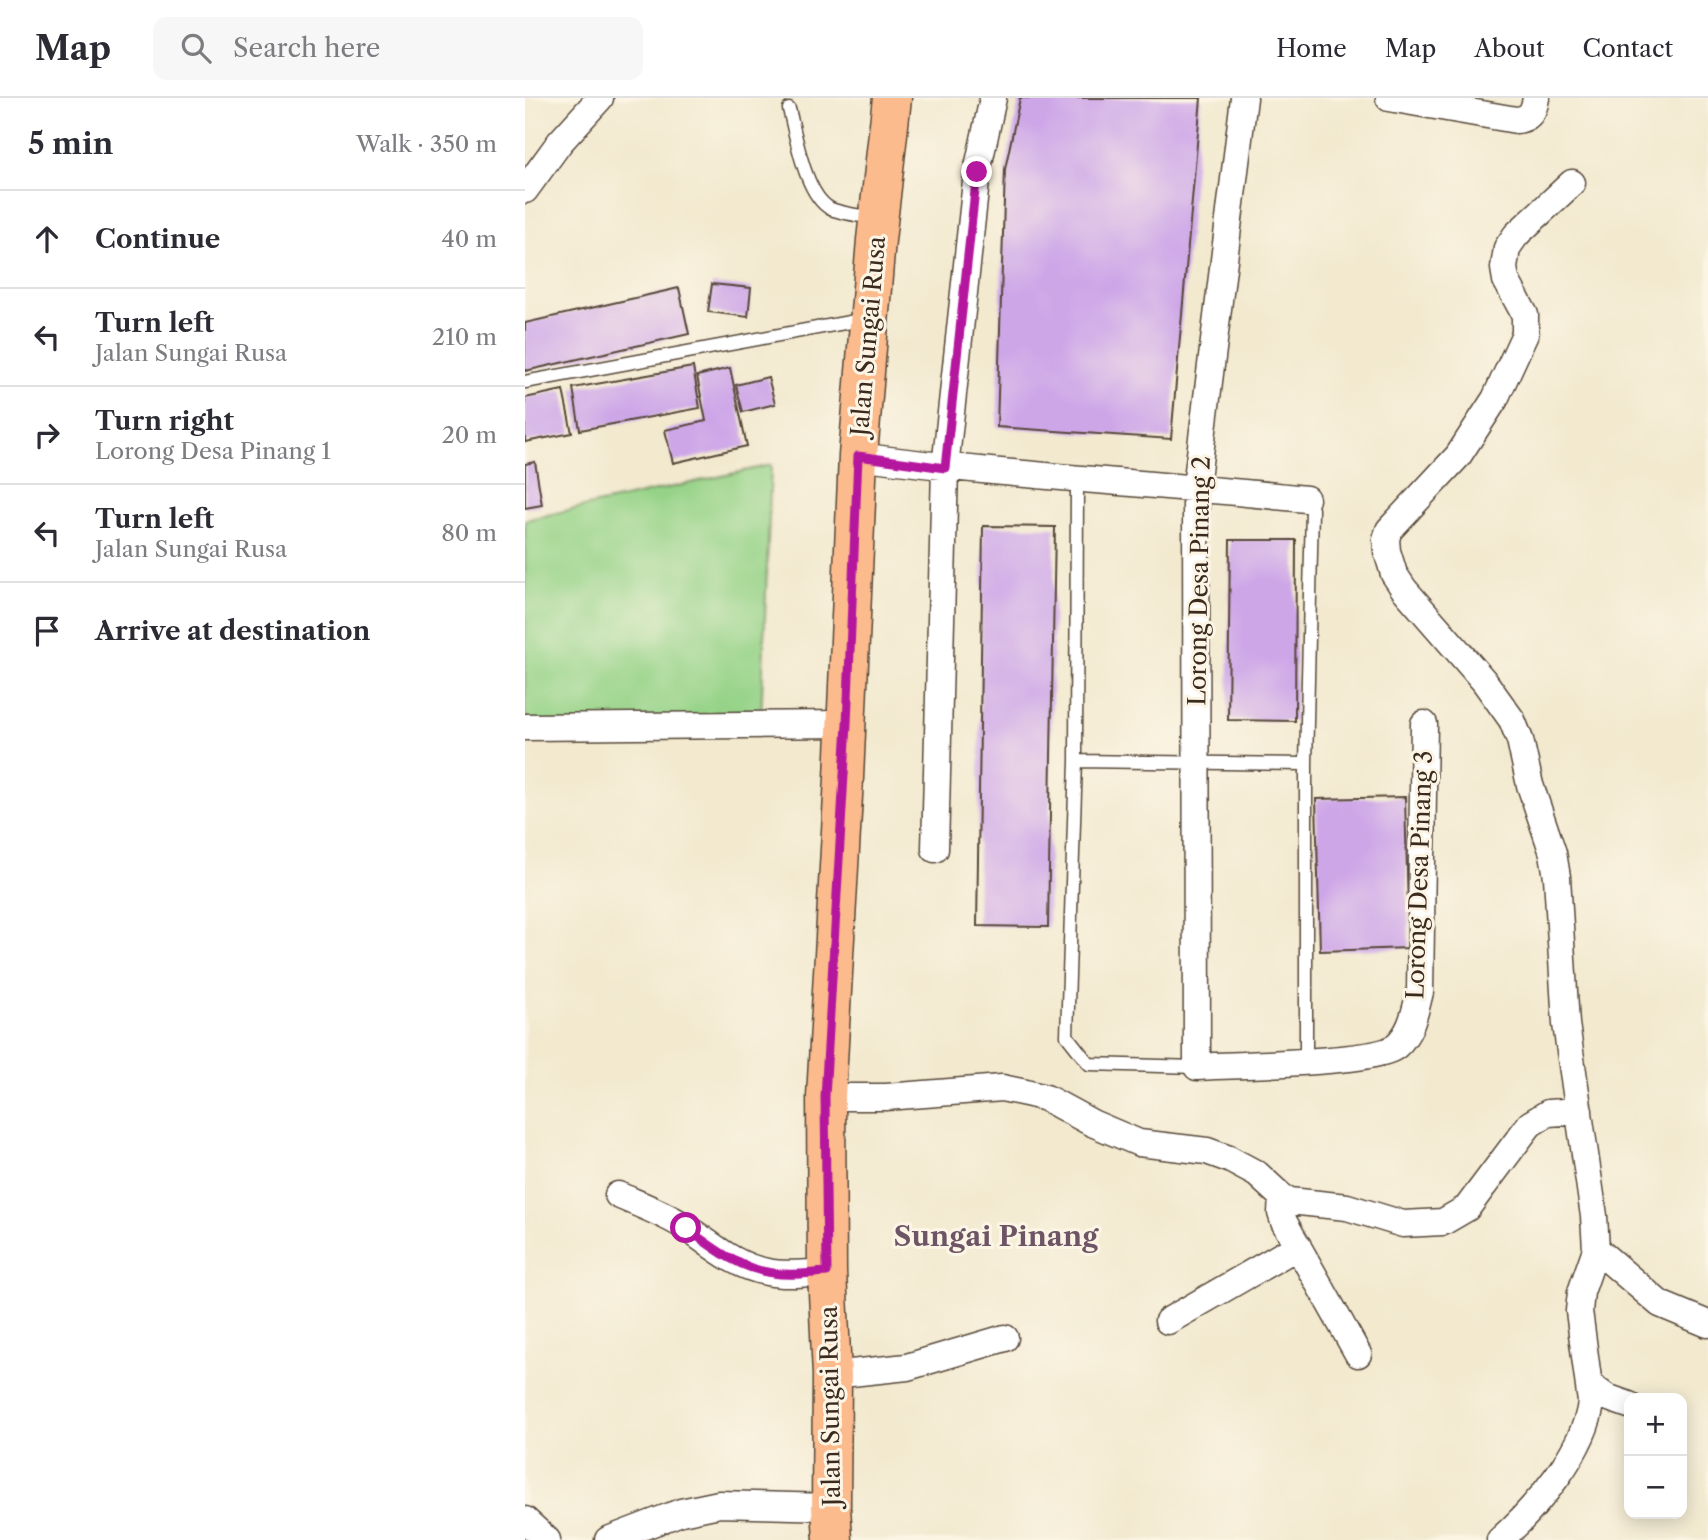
<!DOCTYPE html>
<meta charset="utf-8">
<style>
body{margin:0;font-family:"Libre Caslon Text",serif;background:#f7f7f7;color:#2b2b33}
.controls{position:absolute;right:21px;bottom:21px;display:grid;overflow:hidden;border-radius:14px;box-shadow:0 4px 18px #0003}
.controls button{width:63px;height:63px;display:grid;place-items:center;padding:0;border:0;border-bottom:2px solid #e1e1e2;background:#fff;color:#2b2b33;font:35px sans-serif}
.stop{position:absolute;width:21px;height:21px;margin:-16px;border:5px solid #b5179e;border-radius:50%;background:#fff}
.stop.end{background:#b5179e;border-color:#fff;box-shadow:0 2px 7px #0008}
.list{margin:0;padding:0;list-style:none}
h2{display:flex;justify-content:space-between;align-items:center;height:91px;margin:0;padding:0 28px;font-size:30px}
h2 small{font-size:23px;font-weight:400;color:#7c7c81}
.list li{display:grid;grid-template-columns:46px 1fr auto;gap:21px;align-items:center;box-sizing:border-box;height:98px;padding:0 28px;border-top:2px solid #e1e1e2}
.list b{display:block;font-size:26px;white-space:nowrap}
.list p{margin:0;font-size:23px;white-space:nowrap;color:#7c7c81}
.list em{font-size:23px;font-style:normal;color:#7c7c81}
.icon{flex:none;width:38px;height:38px;fill:none;stroke:currentColor;stroke-width:2;stroke-linecap:round;stroke-linejoin:round}
.map{position:relative;flex:none;width:1183px;height:1442px;overflow:hidden}
header{display:flex;align-items:center;gap:42px;box-sizing:border-box;height:98px;padding:0 35px;background:#fff;border-bottom:2px solid #e1e1e2}
header strong{font-size:33px}
nav{display:flex;gap:38px;margin-inline-start:auto;font-size:24px}
.search{width:490px;height:63px;background:#f7f7f7;display:flex;align-items:center;gap:18px;box-sizing:border-box;padding:0 24px;border-radius:14px;color:#7c7c81;font-size:26px}
main{display:flex}
aside{flex:1;background:#fff}
.map>svg:first-child{display:block}
.green{fill:#96d388;stroke:#687e53;stroke-width:2}
.building{fill:#cda6e8}
.lines{fill:none;stroke-linecap:round;stroke-linejoin:round}
.lane-casing{stroke:#564739;stroke-width:15}
.street-casing{stroke:#564739;stroke-width:29}
.primary-casing{stroke:#564739;stroke-width:41}
.lane{stroke:#fff;stroke-width:12}
.street{stroke:#fff;stroke-width:26}
.primary{stroke:#fbbb8d;stroke-width:38}
.route{stroke:#b5179e;stroke-width:9}
.labels{text-anchor:middle;dominant-baseline:central;stroke-width:6;stroke-linejoin:round;paint-order:stroke}
.street-label{font-size:24px;fill:#3b2a1e;stroke:#fcf5e5}
.quarter-label{font-size:28px;font-weight:bold;fill:#6e5565;stroke:#fcf5e5}
</style>
<header>
<strong>Map</strong>
<div class="search"><svg class="icon" aria-label="search" viewBox="0 0 24 24"><circle cx="10" cy="10" r="6"/><path d="M15 15l6 6"/></svg>Search here</div>
<nav><a>Home</a><a>Map</a><a>About</a><a>Contact</a></nav>
</header>
<main>
<aside>
<h2>5 min<small>Walk · 350 m</small></h2>
<ul class="list">
<li><svg class="icon" aria-label="ahead" viewBox="0 0 24 24"><path d="M12 20V5M6 11l6-6 6 6"/></svg><div><b>Continue</b></div><em>40 m</em></li>
<li><svg class="icon" aria-label="left" viewBox="0 0 24 24"><path d="M17 20v-9H6M10 6l-5 5 5 5"/></svg><div><b>Turn left</b><p>Jalan Sungai Rusa</p></div><em>210 m</em></li>
<li><svg class="icon" aria-label="right" viewBox="0 0 24 24"><path d="M7 20v-9h11M14 6l5 5-5 5"/></svg><div><b>Turn right</b><p>Lorong Desa Pinang 1</p></div><em>20 m</em></li>
<li><svg class="icon" aria-label="left" viewBox="0 0 24 24"><path d="M17 20v-9H6M10 6l-5 5 5 5"/></svg><div><b>Turn left</b><p>Jalan Sungai Rusa</p></div><em>80 m</em></li>
<li><svg class="icon" aria-label="arrive" viewBox="0 0 24 24"><path d="M6 21V4h12l-3 4 3 4H6"/></svg><div><b>Arrive at destination</b></div></li>
</ul>
</aside>
<div class="map">
<svg width="1183" height="1442" viewBox="0 0 1183 1442">
<rect width="100%" height="100%" fill="#fcf5e5"/>
<filter id="ink" filterUnits="userSpaceOnUse"><feTurbulence type="fractalNoise" baseFrequency=".0143" numOctaves="2"/><feDisplacementMap in="SourceGraphic" scale="14" xChannelSelector="R" yChannelSelector="G"/><feConvolveMatrix kernelMatrix="1 2 1 2 8 2 1 2 1" color-interpolation-filters="sRGB"/></filter>
<filter id="wash" filterUnits="userSpaceOnUse"><feTurbulence type="fractalNoise" baseFrequency=".00686" numOctaves="4" result="noise"/><feDisplacementMap in="SourceGraphic" scale="28" xChannelSelector="R" yChannelSelector="G"/><feGaussianBlur stdDeviation="1.57" result="paint"/><feColorMatrix in="noise" values="0 0 0 0 0 0 0 0 0 0 0 0 0 0 0 0 0 1.4 0 .05"/><feComposite in="paint" operator="in"/></filter>
<g filter="url(#wash)">
<rect width="100%" height="100%" fill="#f2e9cf"/>
<path class="green" d="M246 367 236 622 0 643V422Z"/>
<g id="blocks">
<path class="building" d="M495 0H676L646 341 472 329 480 71Z
M187 186 226 190 223 219 183 214Z
M154 190 164 236 0 273V225Z
M168 269 175 310 55 332 48 290Z
M205 270 222 348 148 365 140 332 181 323 172 278Z
M243 279 250 306 218 314 211 287Z
M38 292 47 335 0 344V300Z
M10 364 17 407 0 410V366Z
M458 428 530 429 523 829 452 828Z
M705 442H771L770 623 703 622Z
M880 699 884 850 795 853 791 701Z"/>
</g>
</g>
<g filter="url(#ink)">
<use href="#blocks" fill-opacity="0" stroke="#564739" stroke-width="2"/>
<g class="lines">
<defs>
<path id="lane" d="M264 11C271 38 280 98 306 111 319 116 336 118 350 120
M0 284 341 221
M552 381 551 663 542 938 564 966 672 969
M551 663 781 666
M781 963V666L787 411 781 401"/>
<path id="street" d="M719 0 671 389 672 969C705 967 853 965 871 948 887 934 890 913 895 894L899 626
M864 0 991 22C1005 21 1009 13 1011 0
M0 92 35 44 75 0
M333 358C482 378 632 385 781 401
M0 629 322 626
M410 751 420 370 452 74 468 0
M301 999H361L477 990 501 995 521 1000 567 1025 614 1045 682 1053 704 1061 732 1076 757 1099 765 1103 822 1109 878 1126 918 1124 942 1110 1005 1026 1023 1015 1054 1013
M93 1097C116 1107 141 1116 162 1130 188 1148 210 1168 242 1174 261 1178 283 1175 302 1174
M757 1099 756 1115 759 1124 833 1256
M1071 1151 1135 1206 1183 1226
M643 1223 773 1148
M307 1277 382 1269 480 1240
M1066 1288 1081 1299 1104 1307
M0 1422 22 1442
M83 1442 156 1414 194 1406 306 1409
M975 1442C1010 1411 1061 1351 1066 1304L1054 1213 1056 1194 1071 1151 1069 1118 1041 926 1032 779 1028 755 1005 687 995 642 987 622 959 583 879 491 869 476 862 453 861 441 864 432 933 358 970 301 1000 236V217L981 182 979 170 982 150 991 137 1047 85"/>
<path id="primary" d="M308 1442 306 1409 307 1277 302 1174 301 999 319 680 333 358 351 142 367 0"/>
</defs>
<use href="#lane" class="lane-casing"/>
<use href="#street" class="street-casing"/>
<use href="#primary" class="primary-casing"/>
<use href="#lane" class="lane"/>
<use href="#street" class="street"/>
<use href="#primary" class="primary"/>
</g>
</g>
<g class="lines" filter="url(#ink)">
<path class="route" d="M161 1130C187 1149 214 1171 248 1175 265 1178 285 1175 302 1174L300 999 322 626 333 358 420 370 452 74"/>
</g>
<g class="labels">
<g class="street-label">
<text transform="translate(343 238) rotate(-85)">Jalan Sungai Rusa</text>
<text transform="translate(674 483) rotate(-89)">Lorong Desa Pinang 2</text>
<text transform="translate(894 777) rotate(-88)">Lorong Desa Pinang 3</text>
<text transform="translate(305 1308) rotate(-91)">Jalan Sungai Rusa</text>
</g>
<g class="quarter-label">
<text x="471" y="1138">Sungai Pinang</text>
</g>
</g>
</svg>
<div class="controls">
<button>+</button>
<button>−</button>
</div>
<div class="stop" style="left:161px;top:1130px"></div>
<div class="stop end" style="left:452px;top:74px"></div>
</div>
</main>
